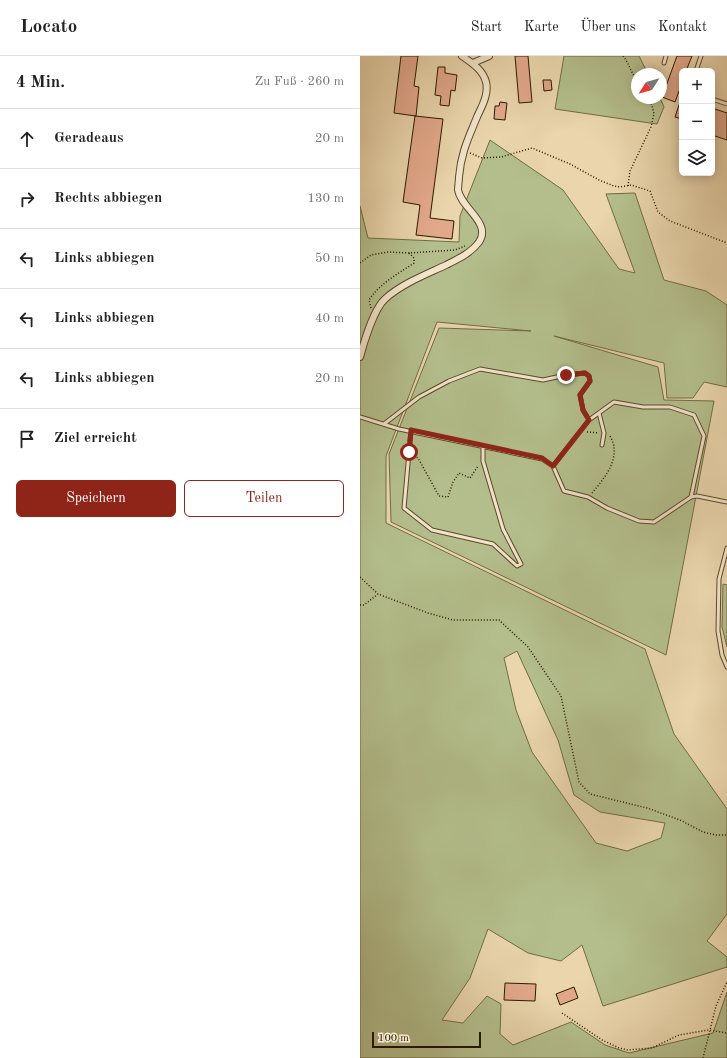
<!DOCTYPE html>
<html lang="de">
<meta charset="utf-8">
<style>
body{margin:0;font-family:"Old Standard TT",serif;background:#f2f2f2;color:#222}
.controls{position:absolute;right:12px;top:12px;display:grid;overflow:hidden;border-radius:6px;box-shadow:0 2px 10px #0003}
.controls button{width:36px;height:36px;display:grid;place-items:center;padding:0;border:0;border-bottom:1px solid #e0e0e0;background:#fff;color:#222;font:20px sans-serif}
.compass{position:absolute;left:271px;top:12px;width:36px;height:36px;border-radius:50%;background:#fff;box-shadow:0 2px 10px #0003;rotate:234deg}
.scale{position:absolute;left:12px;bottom:10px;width:109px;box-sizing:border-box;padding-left:4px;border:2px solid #2d1a00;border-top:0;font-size:11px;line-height:14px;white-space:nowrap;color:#2d1a00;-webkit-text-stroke:3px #f1e4c9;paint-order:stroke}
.stop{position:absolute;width:12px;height:12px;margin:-9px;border:3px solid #8f2418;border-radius:50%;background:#fff}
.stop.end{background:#8f2418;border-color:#fff;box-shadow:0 1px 4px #0008}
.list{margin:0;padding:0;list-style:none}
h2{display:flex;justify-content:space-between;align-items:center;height:52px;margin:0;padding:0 16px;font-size:17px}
h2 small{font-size:13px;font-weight:400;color:#767676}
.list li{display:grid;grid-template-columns:26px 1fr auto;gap:12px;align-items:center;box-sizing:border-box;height:60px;padding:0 16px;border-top:1px solid #e0e0e0}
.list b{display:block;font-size:15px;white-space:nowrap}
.list em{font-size:13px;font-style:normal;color:#767676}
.actions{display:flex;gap:8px;padding:12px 16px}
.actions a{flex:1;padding:9px 0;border:1px solid #8f2418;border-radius:6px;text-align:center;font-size:14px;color:#8f2418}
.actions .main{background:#8f2418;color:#fff}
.icon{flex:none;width:22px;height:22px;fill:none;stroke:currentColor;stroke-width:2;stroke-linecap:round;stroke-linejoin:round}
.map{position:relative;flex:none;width:367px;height:1002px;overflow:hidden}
header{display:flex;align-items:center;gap:24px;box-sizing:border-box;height:56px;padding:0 20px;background:#fff;border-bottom:1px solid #e0e0e0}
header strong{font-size:19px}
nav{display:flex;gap:22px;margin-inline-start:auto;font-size:14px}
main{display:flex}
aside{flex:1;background:#fff}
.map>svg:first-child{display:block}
.green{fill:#b3be8c;stroke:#706c46;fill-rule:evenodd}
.building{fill:#e2a88a;stroke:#2d1a00}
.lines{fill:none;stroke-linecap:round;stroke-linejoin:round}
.lane-casing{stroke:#5c492b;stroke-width:5}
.street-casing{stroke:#5c492b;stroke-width:8}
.path{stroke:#2d1a00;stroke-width:1.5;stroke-dasharray:1 2;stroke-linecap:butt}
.lane{stroke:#f1e4c9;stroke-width:3}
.street{stroke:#f1e4c9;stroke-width:6}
.route{stroke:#8f2418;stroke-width:5}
</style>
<header>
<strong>Locato</strong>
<nav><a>Start</a><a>Karte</a><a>Über uns</a><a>Kontakt</a></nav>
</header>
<main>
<aside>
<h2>4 Min.<small>Zu Fuß · 260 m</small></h2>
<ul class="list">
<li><svg class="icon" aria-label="ahead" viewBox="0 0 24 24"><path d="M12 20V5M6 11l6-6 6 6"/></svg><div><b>Geradeaus</b></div><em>20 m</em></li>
<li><svg class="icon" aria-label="right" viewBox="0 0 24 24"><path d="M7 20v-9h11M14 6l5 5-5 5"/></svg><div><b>Rechts abbiegen</b></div><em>130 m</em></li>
<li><svg class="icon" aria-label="left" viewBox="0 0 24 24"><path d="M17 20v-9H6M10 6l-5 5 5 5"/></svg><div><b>Links abbiegen</b></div><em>50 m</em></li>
<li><svg class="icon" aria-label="left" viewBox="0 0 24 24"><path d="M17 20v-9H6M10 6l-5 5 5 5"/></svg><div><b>Links abbiegen</b></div><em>40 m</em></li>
<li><svg class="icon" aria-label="left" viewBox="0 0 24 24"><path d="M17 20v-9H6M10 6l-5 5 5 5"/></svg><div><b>Links abbiegen</b></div><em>20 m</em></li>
<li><svg class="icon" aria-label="arrive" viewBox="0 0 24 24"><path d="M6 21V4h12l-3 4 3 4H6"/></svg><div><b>Ziel erreicht</b></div></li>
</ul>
<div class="actions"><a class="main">Speichern</a><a>Teilen</a></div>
</aside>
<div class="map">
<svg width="367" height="1002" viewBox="0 0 367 1002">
<rect width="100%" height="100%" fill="#ead5ac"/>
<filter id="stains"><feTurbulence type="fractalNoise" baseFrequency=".005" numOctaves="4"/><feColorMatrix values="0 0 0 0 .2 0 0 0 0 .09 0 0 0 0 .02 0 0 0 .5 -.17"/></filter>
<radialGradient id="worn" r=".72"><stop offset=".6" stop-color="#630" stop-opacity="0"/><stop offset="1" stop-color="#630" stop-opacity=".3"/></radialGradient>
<path class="green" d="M204 0H279L288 18H277V42H300L304 51 297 68 195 53Z
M130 84 203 134 259 213 275 217 246 138 275 137 304 224 346 235 367 249V331L344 326 333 342H307L304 307 194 280 298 311 304 344 354 345 306 599 31 466 29 398 79 272 171 275 77 266 26 400V467L285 593 314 678 367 753V858L347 885 367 901V911L243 950 222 889 201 905 168 897 128 873 110 922 82 964 103 967 127 940 141 948 140 978 153 989 211 966 245 989 269 997 353 977 367 936V1002H0V150L8 182 99 186 100 160ZM157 595 198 684 214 739 240 756 305 767 301 782 267 795 236 787 172 696 156 654 144 602Z
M363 528 367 529V591L362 571Z"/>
<path class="building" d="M41 0H58L54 30 59 31 56 60 34 57Z
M155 0H168L172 46 159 47Z
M317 0H332L326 15H322V27L315 46 302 41Z
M78 11H85V17L97 19 95 35 91 34 89 50 80 49 81 40 75 39Z
M183 24H191L192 34 184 35Z
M321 43H322V63L315 61Z
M140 46 147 47 145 64 134 63 135 50H139Z
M352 52 367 57V84L352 79Z
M55 60 83 63 70 162 94 165 92 183 56 179 60 149 43 146Z
M145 927 176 928 175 945 144 944Z
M214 931 218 942 200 949 196 938Z"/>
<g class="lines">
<defs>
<path id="lane" d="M304 7 306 0
M336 15 341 0
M352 43 367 48
M239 357 244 377 242 389
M0 361 39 373 182 403 193 410 204 435 228 441 247 452 279 465 294 466 331 441 337 440 367 446
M24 368 59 341 89 325 120 313 183 324 206 319 225 317 229 320 230 325 220 339 223 354 229 364
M51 374 44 452 72 474 133 488 157 510 161 508 143 473 123 405V391
M193 410 229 364 254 346 283 351H310L334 359 344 380 331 441
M367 492 359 523 358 575 362 599 367 611"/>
<path id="street" d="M113 7 129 0
M0 301C4 286 14 253 25 243 41 228 67 218 86 209 98 203 111 197 119 186 132 167 101 152 98 134 98 130 99 125 99 121 101 97 108 83 117 61 122 50 129 38 126 26 123 14 112 7 102 0"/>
</defs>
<use href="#lane" class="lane-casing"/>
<use href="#street" class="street-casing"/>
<path class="path" d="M263 0C269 7 271 17 277 24
M110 97 122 102 141 101 172 92 210 108 239 124 254 130 260 131 271 129 290 135 298 156 310 165 367 187
M268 130 270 115 291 71 294 58 290 42
M0 207 11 199 28 196 49 197 95 194 105 190
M11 252 9 244C20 227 38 218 54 207V202L49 197
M227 376 239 377
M54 400 58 402 79 440 88 441 93 426 99 417 110 422 118 410
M232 437C242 425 256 409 254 392 254 388 252 384 250 380L249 379
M0 521 18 538 68 557 93 564H139L168 591 201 640 219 726 230 738 287 752 320 764 343 776 356 779H367
M0 549H4L18 538
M202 957 242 984 259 992 268 994 292 992 319 979 349 974 367 977
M343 1002 356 950 367 926"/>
<use href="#lane" class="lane"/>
<use href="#street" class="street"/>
</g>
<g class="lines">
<path class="route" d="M49 396 51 374 182 402 193 410 229 364 223 354 220 339 230 325 229 320 225 317 206 319"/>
</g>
<rect width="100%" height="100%" filter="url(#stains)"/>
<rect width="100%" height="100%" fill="url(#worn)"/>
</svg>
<div class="controls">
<button>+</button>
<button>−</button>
<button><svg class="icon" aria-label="layers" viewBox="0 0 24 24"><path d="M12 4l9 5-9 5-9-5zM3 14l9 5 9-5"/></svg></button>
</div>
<svg class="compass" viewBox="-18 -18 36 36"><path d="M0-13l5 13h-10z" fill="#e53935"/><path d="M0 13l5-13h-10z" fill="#767676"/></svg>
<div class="scale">100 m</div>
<div class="stop" style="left:49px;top:396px"></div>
<div class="stop end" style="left:206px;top:319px"></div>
</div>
</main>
